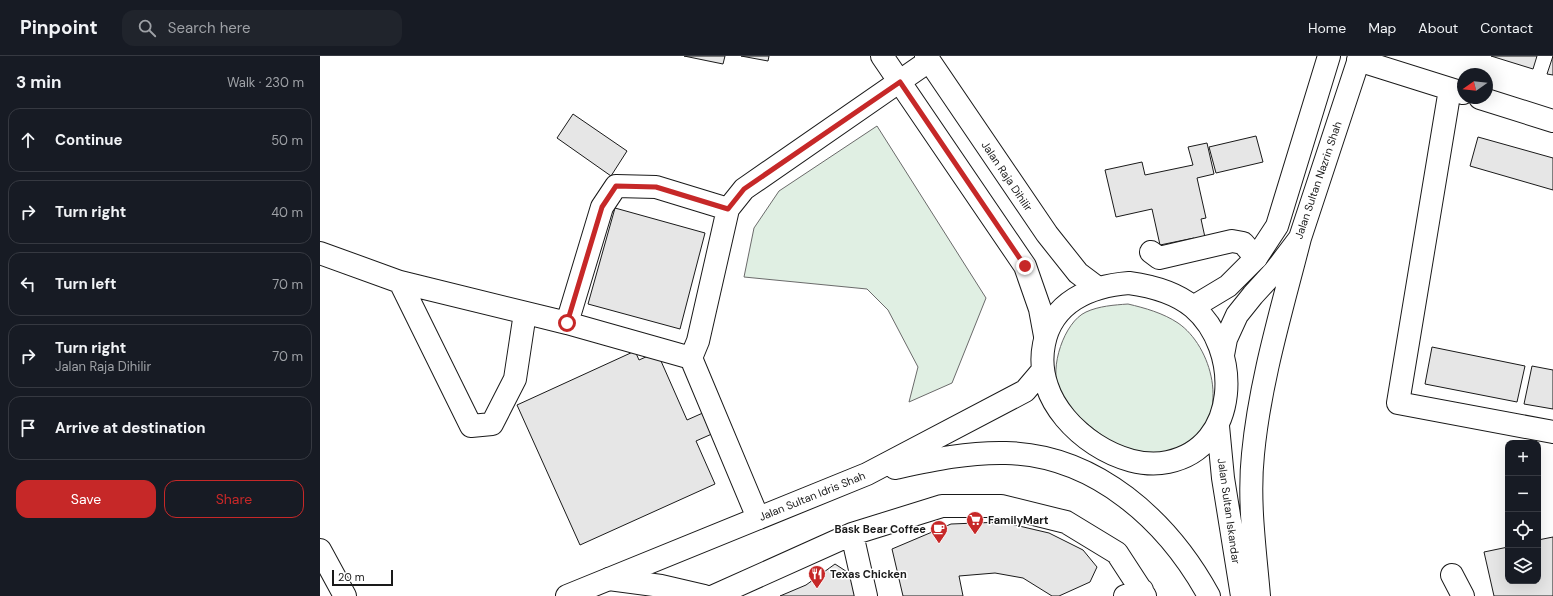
<!DOCTYPE html>
<meta charset="utf-8">
<style>
body{margin:0;font-family:"DM Sans",sans-serif;background:#20242c;color:#f1f3f6}
.controls{position:absolute;right:12px;bottom:12px;display:grid;overflow:hidden;border-radius:8px;box-shadow:0 4px 16px #0002}
.controls button{width:36px;height:36px;display:grid;place-items:center;padding:0;border:0;border-bottom:1px solid #363941;background:#171b24;color:#f1f3f6;font:20px sans-serif}
.compass{position:absolute;left:1137px;top:12px;width:36px;height:36px;border-radius:50%;background:#171b24;box-shadow:0 4px 16px #0002;rotate:256deg}
.scale{position:absolute;left:12px;bottom:10px;width:61px;box-sizing:border-box;padding-left:4px;border:2px solid #1a1a1a;border-top:0;font-size:11px;line-height:14px;white-space:nowrap;color:#1a1a1a;-webkit-text-stroke:3px #fff;paint-order:stroke}
.stop{position:absolute;width:12px;height:12px;margin:-9px;border:3px solid #c62828;border-radius:50%;background:#fff}
.stop.end{background:#c62828;border-color:#fff;box-shadow:0 1px 4px #0008}
.list{margin:0;padding:0;list-style:none}
h2{display:flex;justify-content:space-between;align-items:center;height:52px;margin:0;padding:0 16px;font-size:17px}
h2 small{font-size:13px;font-weight:400;color:#9ea1a6}
.list li{display:grid;grid-template-columns:26px 1fr auto;gap:12px;align-items:center;box-sizing:border-box;height:64px;margin:0 8px 8px;padding:0 8px;border:1px solid #363941;border-radius:12px}
.list b{display:block;font-size:15px;white-space:nowrap}
.list p{margin:0;font-size:13px;white-space:nowrap;color:#9ea1a6}
.list em{font-size:13px;font-style:normal;color:#9ea1a6}
.actions{display:flex;gap:8px;padding:12px 16px}
.actions a{flex:1;padding:9px 0;border:1px solid #c62828;border-radius:12px;text-align:center;font-size:14px;color:#c62828}
.actions .main{background:#c62828;color:#fff}
.icon{flex:none;width:22px;height:22px;fill:none;stroke:currentColor;stroke-width:2;stroke-linecap:round;stroke-linejoin:round}
.map{position:relative;flex:none;width:1233px;height:540px;overflow:hidden}
header{display:flex;align-items:center;gap:24px;box-sizing:border-box;height:56px;padding:0 20px;background:#171b24;border-bottom:1px solid #363941}
header strong{font-size:19px}
nav{display:flex;gap:22px;margin-inline-start:auto;font-size:14px}
.search{width:280px;height:36px;background:#20242c;display:flex;align-items:center;gap:10px;box-sizing:border-box;padding:0 14px;border-radius:12px;color:#9ea1a6;font-size:15px}
main{display:flex}
aside{flex:1;background:#171b24}
.map>svg:first-child{display:block}
.green{fill:#e0efe3;stroke:#6a6a6a}
.building{fill:#e6e6e6;stroke:#1a1a1a}
.lines{fill:none;stroke-linecap:round;stroke-linejoin:round}
.minor-casing{stroke:#1a1a1a;stroke-width:24}
.major-casing{stroke:#1a1a1a;stroke-width:24}
.highway-casing{stroke:#1a1a1a;stroke-width:24}
.minor{stroke:#fff;stroke-width:22}
.major{stroke:#fff;stroke-width:22}
.highway{stroke:#fff;stroke-width:22}
.route{stroke:#c62828;stroke-width:5}
.labels{text-anchor:middle;dominant-baseline:central;stroke-width:3;stroke-linejoin:round;paint-order:stroke}
.street-label{font-size:11px;fill:#1a1a1a;stroke:#fff}
.poi-label{font-size:11px;font-weight:bold;fill:#1a1a1a;stroke:#fff;text-anchor:start}
</style>
<header>
<strong>Pinpoint</strong>
<div class="search"><svg class="icon" aria-label="search" viewBox="0 0 24 24"><circle cx="10" cy="10" r="6"/><path d="M15 15l6 6"/></svg>Search here</div>
<nav><a>Home</a><a>Map</a><a>About</a><a>Contact</a></nav>
</header>
<main>
<aside>
<h2>3 min<small>Walk · 230 m</small></h2>
<ul class="list">
<li><svg class="icon" aria-label="ahead" viewBox="0 0 24 24"><path d="M12 20V5M6 11l6-6 6 6"/></svg><div><b>Continue</b></div><em>50 m</em></li>
<li><svg class="icon" aria-label="right" viewBox="0 0 24 24"><path d="M7 20v-9h11M14 6l5 5-5 5"/></svg><div><b>Turn right</b></div><em>40 m</em></li>
<li><svg class="icon" aria-label="left" viewBox="0 0 24 24"><path d="M17 20v-9H6M10 6l-5 5 5 5"/></svg><div><b>Turn left</b></div><em>70 m</em></li>
<li><svg class="icon" aria-label="right" viewBox="0 0 24 24"><path d="M7 20v-9h11M14 6l5 5-5 5"/></svg><div><b>Turn right</b><p>Jalan Raja Dihilir</p></div><em>70 m</em></li>
<li><svg class="icon" aria-label="arrive" viewBox="0 0 24 24"><path d="M6 21V4h12l-3 4 3 4H6"/></svg><div><b>Arrive at destination</b></div></li>
</ul>
<div class="actions"><a class="main">Save</a><a>Share</a></div>
</aside>
<div class="map">
<svg width="1233" height="540" viewBox="0 0 1233 540">
<rect width="100%" height="100%" fill="#fff"/>
<path class="green" d="M557 70 666 242 632 327 589 346 598 311 568 254 547 233 424 221 434 172 459 135Z
M808 248C825 252 843 257 858 267 892 290 910 358 871 385 851 399 818 404 796 391 789 386 782 379 775 374 761 363 747 350 739 334 729 312 744 266 766 256 779 250 794 249 808 248Z"/>
<path class="building" d="M364 0H405L403 8Z
M421 0H449L448 5Z
M1171 0H1217L1213 13Z
M1233 0V19L1227 18Z
M253 58 307 95 291 120 237 82Z
M936 80 943 106 896 117 889 91Z
M1158 81 1233 102V134L1150 110Z
M887 87 894 118 877 122 886 162 881 163 886 186 876 188 874 182 840 189 832 153 796 161 785 114 822 106 825 119 873 109 868 91Z
M295 152 385 177 360 273 268 248Z
M1112 291 1205 310 1197 346 1105 328Z
M315 295 319 304 337 296 367 364 385 356 394 377 376 385 395 428 260 489 197 349Z
M1212 310 1233 314V353L1204 348Z
M682 466 729 477 763 494 777 511 770 526 739 540H732L703 522 675 517 639 520 643 540H583L572 493 631 468Z
M1233 481V540H1174L1164 496 1188 491V525H1218V484Z
M515 508 538 523 541 540H460L486 529Z"/>
<g class="lines">
<defs>
<path id="minor" d="M1038 4 1143 37
M1130 33 1078 347 1233 376
M1160 42 1233 65
M831 196 839 202 912 185 923 187 936 202
M0 197 80 226 247 267 371 302 378 285 408 153 424 133 609 5
M80 226 151 370 172 368 195 323 205 257
M247 267 282 151 296 130 336 131 408 153
M371 302 438 462
M532 478 546 540
M0 494 25 540
M1132 519 1143 540
M289 523 341 530 384 540
M394 540 532 478 622 450H681L746 466 797 497 825 540
M805 540 822 534"/>
<path id="major" d="M562 0 705 210 720 253 725 280
M606 0 727 178 758 217 778 232"/>
<path id="highway" d="M809 227C831 230 855 236 873 251 922 293 920 391 848 406 801 416 741 374 727 330 722 316 721 303 724 288 732 246 770 230 809 227Z
M873 251 908 230 936 202 957 170 1009 0
M903 299 906 283 917 259 933 239 955 215 980 182 1040 0
M898 370 903 422 922 540
M575 412C612 404 648 396 686 397 776 399 848 465 889 540
M247 540 547 418 705 335 722 315
M939 540C935 493 928 445 933 398 940 325 962 253 980 182"/>
</defs>
<use href="#minor" class="minor-casing"/>
<use href="#major" class="major-casing"/>
<use href="#highway" class="highway-casing"/>
<use href="#minor" class="minor"/>
<use href="#major" class="major"/>
<use href="#highway" class="highway"/>
</g>
<g class="lines">
<path class="route" d="M247 267 282 151 296 130 336 131 408 153 424 133 580 26 705 210"/>
</g>
<defs>
<symbol id="supermarket-pin" viewBox="-11 -11 22 30"><path d="M0 17L-7.5 6A9.5 9.5 0 1 1 7.5 6Z" fill="#c62828" stroke="#fff"/><path d="M-6-5.5h2.5l.6 2H6L4.5 2H-2.5L-4.4-4H-6ZM-1.5 3.2a1.3 1.3 0 1 0 .1 0ZM3 3.2a1.3 1.3 0 1 0 .1 0Z" fill="#fff"/></symbol>
<symbol id="cafe-pin" viewBox="-11 -11 22 30"><path d="M0 17L-7.5 6A9.5 9.5 0 1 1 7.5 6Z" fill="#c62828" stroke="#fff"/><path d="M-5.5-4.5H6V0H3Q3 3.5 0 3.5H-2.5Q-5.5 3.5-5.5 0ZM3-3.2v2h1.7v-2ZM-6 4.5H4V6H-6Z" fill="#fff"/></symbol>
<symbol id="restaurant-pin" viewBox="-11 -11 22 30"><path d="M0 17L-7.5 6A9.5 9.5 0 1 1 7.5 6Z" fill="#c62828" stroke="#fff"/><path d="M-5-6h1v4h1v-4h1v4h1v-4h1v5L-1.5 .5V6h-2V.5L-5-1ZM5-6V6H3V1.5H1.5Q1.5-4 5-6Z" fill="#fff"/></symbol>
</defs>
<g fill-rule="evenodd">
<use href="#supermarket-pin" x="645" y="454" width="20" height="27"/>
<use href="#cafe-pin" x="609" y="463" width="20" height="27"/>
<use href="#restaurant-pin" x="487" y="508" width="20" height="27"/>
</g>
<g class="labels">
<g class="street-label">
<text transform="translate(687 120) rotate(56)">Jalan Raja Dihilir</text>
<text transform="translate(998 124) rotate(-71)">Jalan Sultan Nazrin Shah</text>
<text transform="translate(492 440) rotate(-22)">Jalan Sultan Idris Shah</text>
<text transform="translate(909 455) rotate(82)">Jalan Sultan Iskandar</text>
</g>
<g class="poi-label">
<text x="668" y="464">FamilyMart</text>
<text x="606" y="473" text-anchor="end">Bask Bear Coffee</text>
<text x="510" y="518">Texas Chicken</text>
</g>
</g>
</svg>
<div class="controls">
<button>+</button>
<button>−</button>
<button><svg class="icon" aria-label="locate" viewBox="0 0 24 24"><circle cx="12" cy="12" r="6"/><path d="M12 2v4M12 18v4M2 12h4M18 12h4"/></svg></button>
<button><svg class="icon" aria-label="layers" viewBox="0 0 24 24"><path d="M12 4l9 5-9 5-9-5zM3 14l9 5 9-5"/></svg></button>
</div>
<svg class="compass" viewBox="-18 -18 36 36"><path d="M0-13l5 13h-10z" fill="#e53935"/><path d="M0 13l5-13h-10z" fill="#9ea1a6"/></svg>
<div class="scale">20 m</div>
<div class="stop" style="left:247px;top:267px"></div>
<div class="stop end" style="left:705px;top:210px"></div>
</div>
</main>
